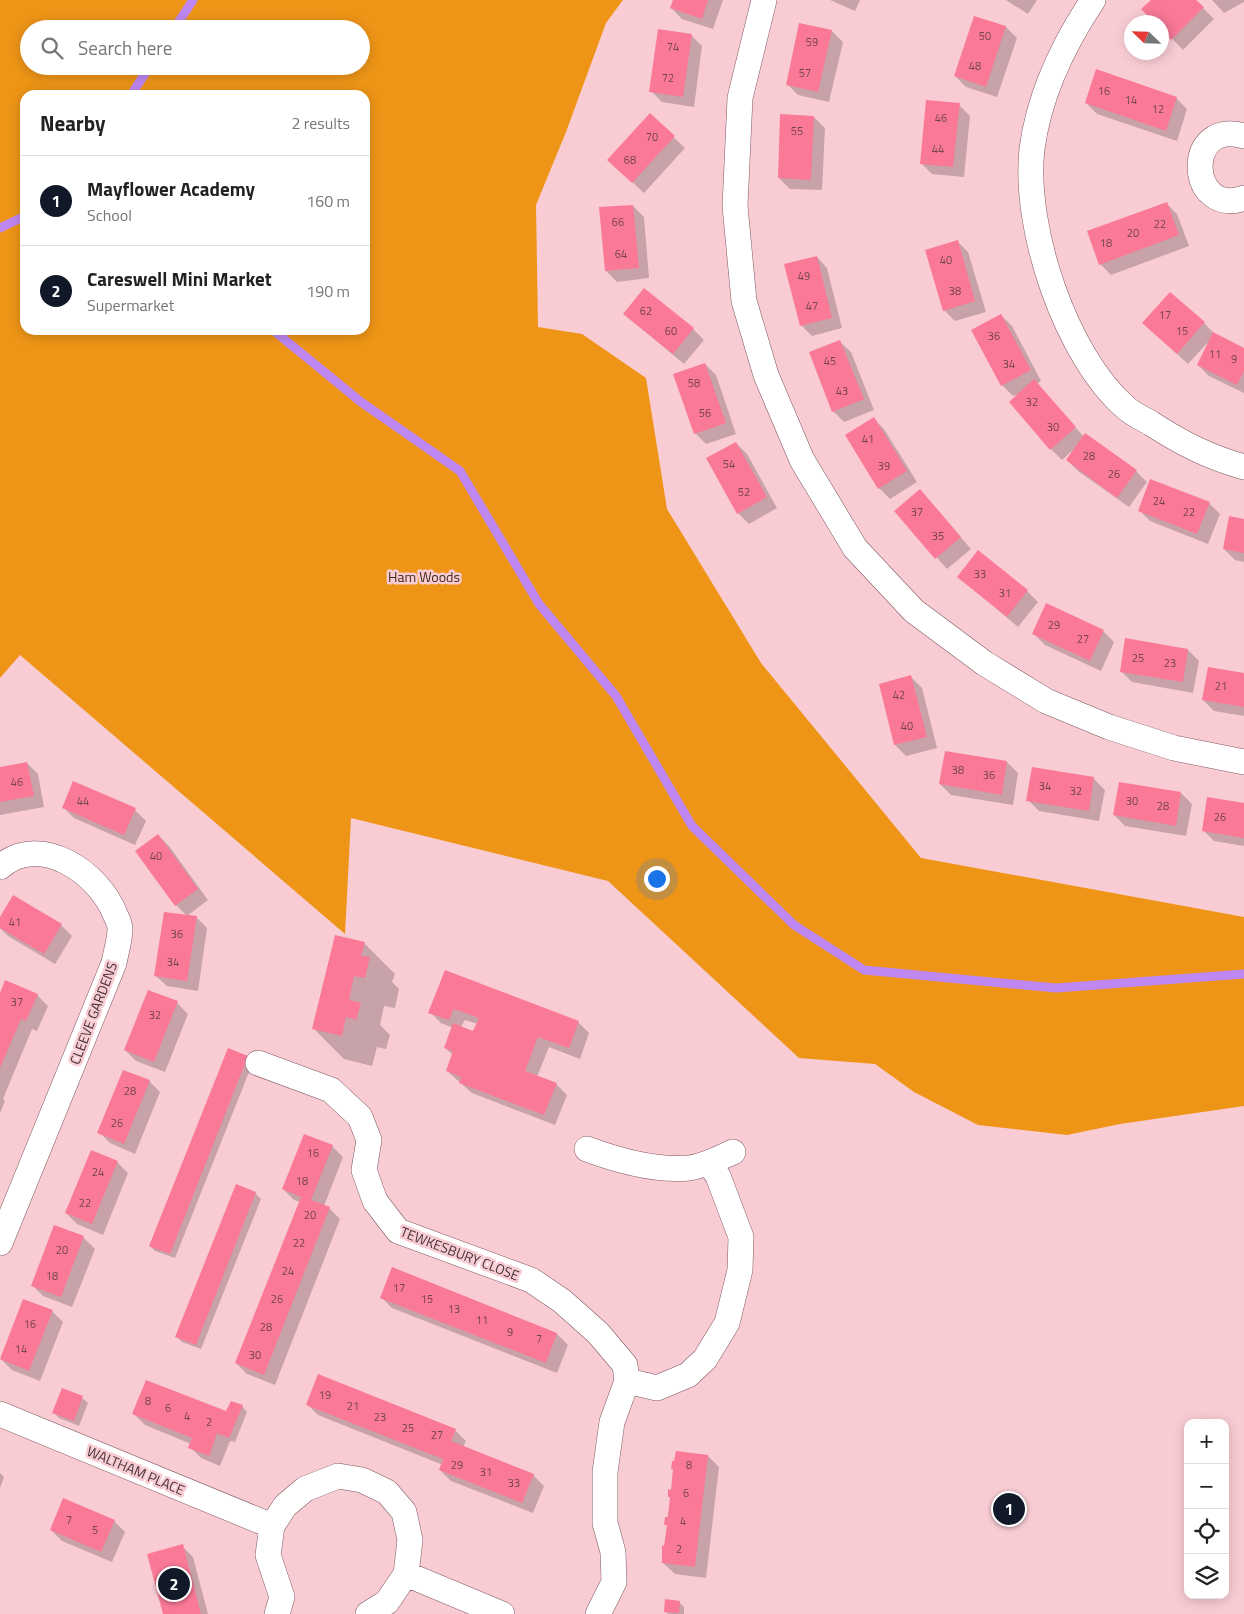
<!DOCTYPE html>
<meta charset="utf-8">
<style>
body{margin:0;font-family:"Titillium Web",sans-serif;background:#f2f2f2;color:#222}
.controls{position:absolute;right:15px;bottom:15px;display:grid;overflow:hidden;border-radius:10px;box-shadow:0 2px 12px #0003}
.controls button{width:45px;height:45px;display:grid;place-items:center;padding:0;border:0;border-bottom:1px solid #e0e0e0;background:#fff;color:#222;font:25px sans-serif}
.compass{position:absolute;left:1124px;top:15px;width:45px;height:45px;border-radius:50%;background:#fff;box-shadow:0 2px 12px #0003;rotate:293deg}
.you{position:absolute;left:656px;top:878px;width:18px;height:18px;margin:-12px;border:4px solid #fff;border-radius:50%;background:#1a73e8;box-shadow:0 0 0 8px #1a73e833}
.badge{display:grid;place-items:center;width:32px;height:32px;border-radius:50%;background:#111827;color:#fff;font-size:16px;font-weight:700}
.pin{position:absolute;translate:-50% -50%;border:2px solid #fff;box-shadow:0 1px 5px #0006}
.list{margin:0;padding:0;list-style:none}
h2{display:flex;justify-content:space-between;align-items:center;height:65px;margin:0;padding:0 20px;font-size:21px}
h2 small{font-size:16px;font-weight:400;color:#767676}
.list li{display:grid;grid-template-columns:32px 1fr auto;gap:15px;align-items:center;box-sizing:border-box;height:90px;padding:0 20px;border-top:1px solid #e0e0e0}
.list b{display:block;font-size:19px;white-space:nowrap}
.list p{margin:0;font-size:16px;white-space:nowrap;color:#767676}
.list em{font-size:16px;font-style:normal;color:#767676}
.icon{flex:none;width:28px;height:28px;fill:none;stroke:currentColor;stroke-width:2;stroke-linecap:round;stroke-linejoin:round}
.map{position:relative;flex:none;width:1244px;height:1614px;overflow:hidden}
.search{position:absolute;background:#fff;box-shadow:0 2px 12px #0003;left:20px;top:20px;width:350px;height:55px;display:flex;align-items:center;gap:12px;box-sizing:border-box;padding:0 18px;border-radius:28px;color:#767676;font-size:19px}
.panel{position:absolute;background:#fff;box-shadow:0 2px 12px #0003;left:20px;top:90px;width:350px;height:245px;border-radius:15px}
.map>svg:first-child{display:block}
.forest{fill:#ee9517;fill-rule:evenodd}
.shadow{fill:#0003;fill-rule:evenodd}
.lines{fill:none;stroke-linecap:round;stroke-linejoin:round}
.stream{stroke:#bf87f1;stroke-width:9}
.building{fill:#fa7997}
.street-casing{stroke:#7e585f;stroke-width:26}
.street{stroke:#fff;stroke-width:25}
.labels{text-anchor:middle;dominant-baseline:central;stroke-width:5;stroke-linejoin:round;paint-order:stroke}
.number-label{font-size:11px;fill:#72454f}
.park-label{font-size:14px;fill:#3e2d1c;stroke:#f9ccd4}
.street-label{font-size:14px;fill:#453437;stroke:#f9ccd4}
</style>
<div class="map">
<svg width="1244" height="1614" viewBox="0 0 1244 1614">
<rect width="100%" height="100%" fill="#f9ccd4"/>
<path class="forest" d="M0 0H623L606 23 566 132 536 205 538 327 582 334 646 378 667 509 761 663 921 858 1244 917V1106L1120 1124 1067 1135 978 1125 914 1092 875 1064 799 1058 608 881 351 818 345 934 20 655 0 678ZM29 29H361V66H29ZM25 95H365V330H25Z"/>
<path class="shadow" d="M674 0H723L713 29 682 19 671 8Z
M830 0H860L855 11Z
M1006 0H1037L1028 14Z
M1153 0H1195L1214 19 1183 50 1162 28V22H1156L1143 9Z
M1212 0H1244V2L1224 13Z
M975 17 1006 27 1017 38 997 97 966 87 955 76Z
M800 24 832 31 843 42 829 102 798 95 787 84Z
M691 35 702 46 694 107 662 102 651 91Z
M1176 98 1187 109 1177 141 1097 114 1086 103Z
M959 105 970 116 964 177 932 174 921 163Z
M650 115 685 148 644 193 620 171Z
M814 117 825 128 822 190 790 189 779 178Z
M1166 203 1177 214 1189 246 1111 275 1100 264Z
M633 206 644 217 649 278 617 282 606 271Z
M957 241 968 252 986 312 955 321 944 310Z
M817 257 827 268 842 328 812 336 801 325Z
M624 314 693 329 704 340 684 364Z
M1001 315 1012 326 1041 381 1037 384 1084 437 1136 471 1147 482 1129 507 1078 471 1067 460 1073 450 1062 460 1051 449 1018 394 1013 396 1002 385Z
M1144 323H1204L1215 334 1244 349V393L1209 376 1198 365 1210 340 1188 364Z
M840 342 851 352 874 410 844 422 833 411Z
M705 364 716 375 736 434 706 444 695 433Z
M873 418 884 429 917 482 890 499 879 488Z
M736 443 747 454 777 508 749 524 738 513Z
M920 491 971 549 947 569 896 511Z
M1209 503 1220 514 1208 544 1150 521 1139 510Z
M1244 520V562L1235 560 1224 549Z
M959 577 1027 591 1038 602 1018 627Z
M1103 631 1114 642 1101 671 1045 645 1034 634Z
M1188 650 1199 661 1193 693 1132 682 1121 671Z
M1244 674V716L1214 711 1203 700Z
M911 677 922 688 937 748 906 756 895 745 880 685Z
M946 752 1007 762 1018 773 1013 805 951 795 940 784Z
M27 763 38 774 44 807 0 815V768Z
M1094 779 1105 790 1099 821 1039 811 1028 800Z
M1181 793 1192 804 1186 836 1125 826 1114 815Z
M1244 804V846L1214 841 1203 830Z
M63 807 135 810 146 821 135 845 74 818Z
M158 835 169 846 208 900 187 916 196 917 207 928 198 991 167 986 156 976 187 916 176 905Z
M0 919 61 925 72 936 55 964 8 936 0 928Z
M364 943 395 974 392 982 399 989 395 1008 384 1006 380 1025 390 1035 386 1049 377 1047 372 1066 344 1059 314 1029Z
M446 972 578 1022 589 1033 580 1059 549 1047 537 1077 556 1084 567 1095 555 1125 472 1093 447 1071 453 1055 445 1048 453 1028 441 1023 430 1012ZM465 1020 478 1024 474 1032 461 1027Z
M148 991 177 1003 188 1014 165 1072 136 1061 125 1050Z
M37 995 48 1006 37 1031 32 1029 3 1099 5 1101 0 1113V996Z
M228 1049 253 1062 175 1258 155 1251 150 1246Z
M149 1081 160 1092 135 1154 110 1143 99 1132Z
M332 1146 343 1157 324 1206 329 1208 340 1219 275 1385 247 1374 236 1363 300 1202 294 1200 283 1189Z
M117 1162 128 1173 103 1235 77 1224 66 1213Z
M255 1193 261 1199 201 1349 182 1342 177 1337Z
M55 1226 84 1238 95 1249 72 1307 43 1296 32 1285Z
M392 1269 557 1334 568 1345 557 1373 392 1308 381 1297Z
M52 1311 63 1322 40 1381 12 1370 1 1359Z
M63 1390 82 1398 88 1403 79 1426 59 1418 54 1413Z
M307 1404 455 1430 466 1441 463 1447 533 1475 544 1486 533 1513 451 1481 440 1470 443 1465 318 1415Z
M242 1406 247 1412 235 1442 230 1441 220 1466 201 1458 190 1447 191 1444 145 1425 134 1414 225 1412Z
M708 1456 719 1467 706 1578 675 1574 663 1563 668 1526 666 1524 671 1499 669 1496Z
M0 1473 4 1477 0 1488Z
M114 1521 125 1532 112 1562 62 1541 51 1530Z
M182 1546 193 1557 208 1614H164Z
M679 1602 684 1607V1614H668L665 1611Z"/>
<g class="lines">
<path class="stream" d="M174 29 193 0
M131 95 150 66
M0 228 25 216
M273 330 361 402 460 471 539 604 616 696 692 826 794 925 864 970 1056 988 1244 974"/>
</g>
<path class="building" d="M673 0H708L702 19 670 8Z
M1151 0H1196L1204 7 1171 40 1162 30V22H1154L1141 9Z
M974 16 1006 26 986 87 954 76Z
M799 23 832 30 818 92 786 85Z
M658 29 692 34 683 97 649 92Z
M1096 69 1177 97 1166 131 1085 103Z
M926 100 960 103 953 167 920 164Z
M650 113 675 136 632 183 607 160Z
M780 114 814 116 811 180 778 178Z
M1167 202 1179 235 1099 265 1087 231Z
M633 205 639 268 605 271 599 207Z
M958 240 975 301 943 311 925 250Z
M817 256 832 318 800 326 784 264Z
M644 288 694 328 673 354 623 314Z
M1170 292 1205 322 1177 354 1142 323Z
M1001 314 1031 370 1001 386 971 330Z
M1213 332 1244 348V371L1237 385 1197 365Z
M840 340 864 399 832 412 809 352Z
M705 363 726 423 694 434 673 374Z
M1034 379 1076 427 1050 450 1009 402Z
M874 417 907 471 878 489 845 435Z
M1085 433 1137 470 1117 498 1066 460Z
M736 442 767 497 737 514 706 458Z
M1150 479 1210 502 1197 534 1138 511Z
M920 489 961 537 935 559 894 511Z
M1229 516 1244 519V553L1223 549Z
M978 550 1028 590 1007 617 957 577Z
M1046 603 1104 630 1090 661 1032 634Z
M1125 638 1188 649 1183 682 1120 672Z
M1208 667 1244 673V707L1202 700Z
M911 675 927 737 894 745 879 684Z
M945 751 1007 761 1002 795 939 784Z
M27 762 34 796 0 802V767Z
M1032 767 1094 777 1089 811 1026 801Z
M73 781 136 808 124 835 62 808Z
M1119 782 1181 792 1176 826 1113 815Z
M1207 797 1244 803V838L1202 831Z
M158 834 198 889 175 906 135 851Z
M13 895 62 924 44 954 0 928V917Z
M164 912 197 916 187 981 154 976Z
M335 935 365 942 361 956 370 957 365 978 354 976 349 1000 361 1003 356 1020 346 1017 342 1036 312 1029Z
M445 970 579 1021 569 1048 538 1037 525 1071 557 1083 544 1115 459 1083 461 1077 446 1071 453 1051 444 1048 453 1023 473 1031 479 1018 454 1009 449 1020 428 1013Z
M5 980 38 994 26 1021 21 1019 0 1068V993Z
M148 990 178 1001 154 1062 124 1050Z
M228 1048 248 1056 170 1254 149 1246Z
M123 1070 150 1080 124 1144 97 1133Z
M304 1134 333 1145 311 1200 330 1207 264 1375 235 1363 301 1197 282 1189Z
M91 1150 118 1161 92 1224 65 1213Z
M236 1184 256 1192 196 1345 175 1337Z
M54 1225 84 1236 61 1297 31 1286Z
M392 1267 557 1333 546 1363 380 1298Z
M23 1299 53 1310 29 1371 0 1359Z
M318 1374 456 1429 451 1441 534 1474 522 1503 439 1470 443 1459 306 1405Z
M146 1380 226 1411 231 1401 243 1405 229 1438 217 1433 209 1456 188 1448 192 1438 132 1414Z
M62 1388 83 1396 74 1421 52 1413Z
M676 1451 708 1455 695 1567 662 1563V1545L664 1546 667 1525H664L665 1517H668L670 1497H668V1489L671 1490 673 1469H671L672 1461H674Z
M63 1498 115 1520 101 1552 50 1530Z
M183 1544 201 1614H163L147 1554Z
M665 1599 680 1601 679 1613 664 1612Z"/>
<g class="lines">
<defs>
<path id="street" d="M764 0 740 98 735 206 744 301 766 375 802 460 855 548 914 611 984 663 1046 701 1109 727 1174 748 1244 762
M1093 0C1063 45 1039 95 1032 149 1023 228 1066 356 1126 408 1134 415 1144 419 1152 424 1183 444 1209 457 1244 467
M1244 136C1183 118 1188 218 1244 198
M0 867C41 832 99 873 115 914 117 918 120 924 120 929 120 939 116 952 114 963L0 1243
M258 1063 331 1090 360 1117 369 1140 364 1170 375 1201 398 1231 531 1280 562 1301 598 1333 625 1365 627 1381 612 1422 605 1472V1523L613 1552 614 1582 598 1614
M587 1149C619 1161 655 1171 689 1168 705 1166 719 1158 733 1152
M627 1381 657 1388 688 1375 705 1359 727 1323 740 1270 741 1237 718 1176 709 1163
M0 1414 272 1526
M406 1574 502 1614
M277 1614 282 1597 268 1555 272 1526 285 1506 305 1489 338 1476 362 1480 387 1492 404 1512 410 1540 406 1574 387 1602 368 1614"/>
</defs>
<use href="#street" class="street-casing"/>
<use href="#street" class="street"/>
</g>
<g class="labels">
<g class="number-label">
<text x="985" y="36">50</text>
<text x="812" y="42">59</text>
<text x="673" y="47">74</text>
<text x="975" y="66">48</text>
<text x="805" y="73">57</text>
<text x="668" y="78">72</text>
<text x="1104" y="91">16</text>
<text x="1131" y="100">14</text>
<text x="1158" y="109">12</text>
<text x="941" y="118">46</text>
<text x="797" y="131">55</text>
<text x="652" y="137">70</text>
<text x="938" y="149">44</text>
<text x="630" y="160">68</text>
<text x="618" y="222">66</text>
<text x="1160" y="224">22</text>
<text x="1133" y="233">20</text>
<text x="1106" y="243">18</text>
<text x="621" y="254">64</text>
<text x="946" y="260">40</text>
<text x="804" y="276">49</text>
<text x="955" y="291">38</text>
<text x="812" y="306">47</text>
<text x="646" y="311">62</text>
<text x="1165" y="315">17</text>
<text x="671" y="331">60</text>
<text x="1182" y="331">15</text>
<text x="994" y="336">36</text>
<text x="1215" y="354">11</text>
<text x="1234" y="359">9</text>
<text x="830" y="361">45</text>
<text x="1009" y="364">34</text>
<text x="694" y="383">58</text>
<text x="842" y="391">43</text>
<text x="1032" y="402">32</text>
<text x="705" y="413">56</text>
<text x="1053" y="427">30</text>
<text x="868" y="439">41</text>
<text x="1089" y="456">28</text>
<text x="729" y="464">54</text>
<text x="884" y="466">39</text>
<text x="1114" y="474">26</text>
<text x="744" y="492">52</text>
<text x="1159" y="501">24</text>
<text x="917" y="512">37</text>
<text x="1189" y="512">22</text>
<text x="938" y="536">35</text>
<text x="980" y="574">33</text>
<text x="1005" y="593">31</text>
<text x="1054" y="625">29</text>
<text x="1083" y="639">27</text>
<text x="1138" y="658">25</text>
<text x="1170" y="663">23</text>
<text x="1221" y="686">21</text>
<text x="899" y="695">42</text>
<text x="907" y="726">40</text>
<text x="958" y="770">38</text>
<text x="989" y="775">36</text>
<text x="17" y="782">46</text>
<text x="1045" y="786">34</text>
<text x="1076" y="791">32</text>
<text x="83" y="801">44</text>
<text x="1132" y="801">30</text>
<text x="1163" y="806">28</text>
<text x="1220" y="817">26</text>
<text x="156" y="856">40</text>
<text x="15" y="922">41</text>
<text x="177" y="934">36</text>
<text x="173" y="962">34</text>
<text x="17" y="1002">37</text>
<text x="155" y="1015">32</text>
<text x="130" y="1091">28</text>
<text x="117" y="1123">26</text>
<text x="313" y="1153">16</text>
<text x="98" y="1172">24</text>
<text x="302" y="1181">18</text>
<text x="85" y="1203">22</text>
<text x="310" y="1215">20</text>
<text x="299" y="1243">22</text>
<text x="62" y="1250">20</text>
<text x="288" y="1271">24</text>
<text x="52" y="1276">18</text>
<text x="399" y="1288">17</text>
<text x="277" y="1299">26</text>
<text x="427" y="1299">15</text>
<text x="454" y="1309">13</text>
<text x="482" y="1320">11</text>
<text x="30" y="1324">16</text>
<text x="266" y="1327">28</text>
<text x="510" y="1332">9</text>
<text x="539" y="1339">7</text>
<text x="21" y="1349">14</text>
<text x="255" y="1355">30</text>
<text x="325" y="1395">19</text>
<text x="148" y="1401">8</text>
<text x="353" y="1406">21</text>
<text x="168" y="1408">6</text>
<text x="187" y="1416">4</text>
<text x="380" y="1417">23</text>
<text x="209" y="1422">2</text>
<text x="408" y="1428">25</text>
<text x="437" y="1435">27</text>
<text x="457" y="1465">29</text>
<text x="689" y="1465">8</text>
<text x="486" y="1472">31</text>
<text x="514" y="1483">33</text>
<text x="686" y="1493">6</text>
<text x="69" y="1520">7</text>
<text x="683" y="1521">4</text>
<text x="95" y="1530">5</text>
<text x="679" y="1549">2</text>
</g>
<g class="park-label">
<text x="424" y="576">Ham Woods</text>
</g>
<g class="street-label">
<text transform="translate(93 1013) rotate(-69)">CLEEVE GARDENS</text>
<text transform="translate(460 1253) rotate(21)">TEWKESBURY CLOSE</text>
<text transform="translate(136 1470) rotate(23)">WALTHAM PLACE</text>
</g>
</g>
</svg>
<div class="controls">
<button>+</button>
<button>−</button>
<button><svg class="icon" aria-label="locate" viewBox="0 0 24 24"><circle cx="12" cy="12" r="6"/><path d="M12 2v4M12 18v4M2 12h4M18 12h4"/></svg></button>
<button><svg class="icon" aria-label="layers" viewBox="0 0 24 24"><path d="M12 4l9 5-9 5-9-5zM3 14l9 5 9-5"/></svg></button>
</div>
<svg class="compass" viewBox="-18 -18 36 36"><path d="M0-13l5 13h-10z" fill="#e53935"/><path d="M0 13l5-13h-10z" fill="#767676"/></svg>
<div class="you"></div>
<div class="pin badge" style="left:1009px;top:1509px">1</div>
<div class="pin badge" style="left:174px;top:1584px">2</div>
<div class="search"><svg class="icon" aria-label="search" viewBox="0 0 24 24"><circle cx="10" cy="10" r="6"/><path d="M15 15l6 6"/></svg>Search here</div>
<section class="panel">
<h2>Nearby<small>2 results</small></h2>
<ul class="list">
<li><span class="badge">1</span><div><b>Mayflower Academy</b><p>School</p></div><em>160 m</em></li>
<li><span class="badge">2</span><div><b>Careswell Mini Market</b><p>Supermarket</p></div><em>190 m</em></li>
</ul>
</section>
</div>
